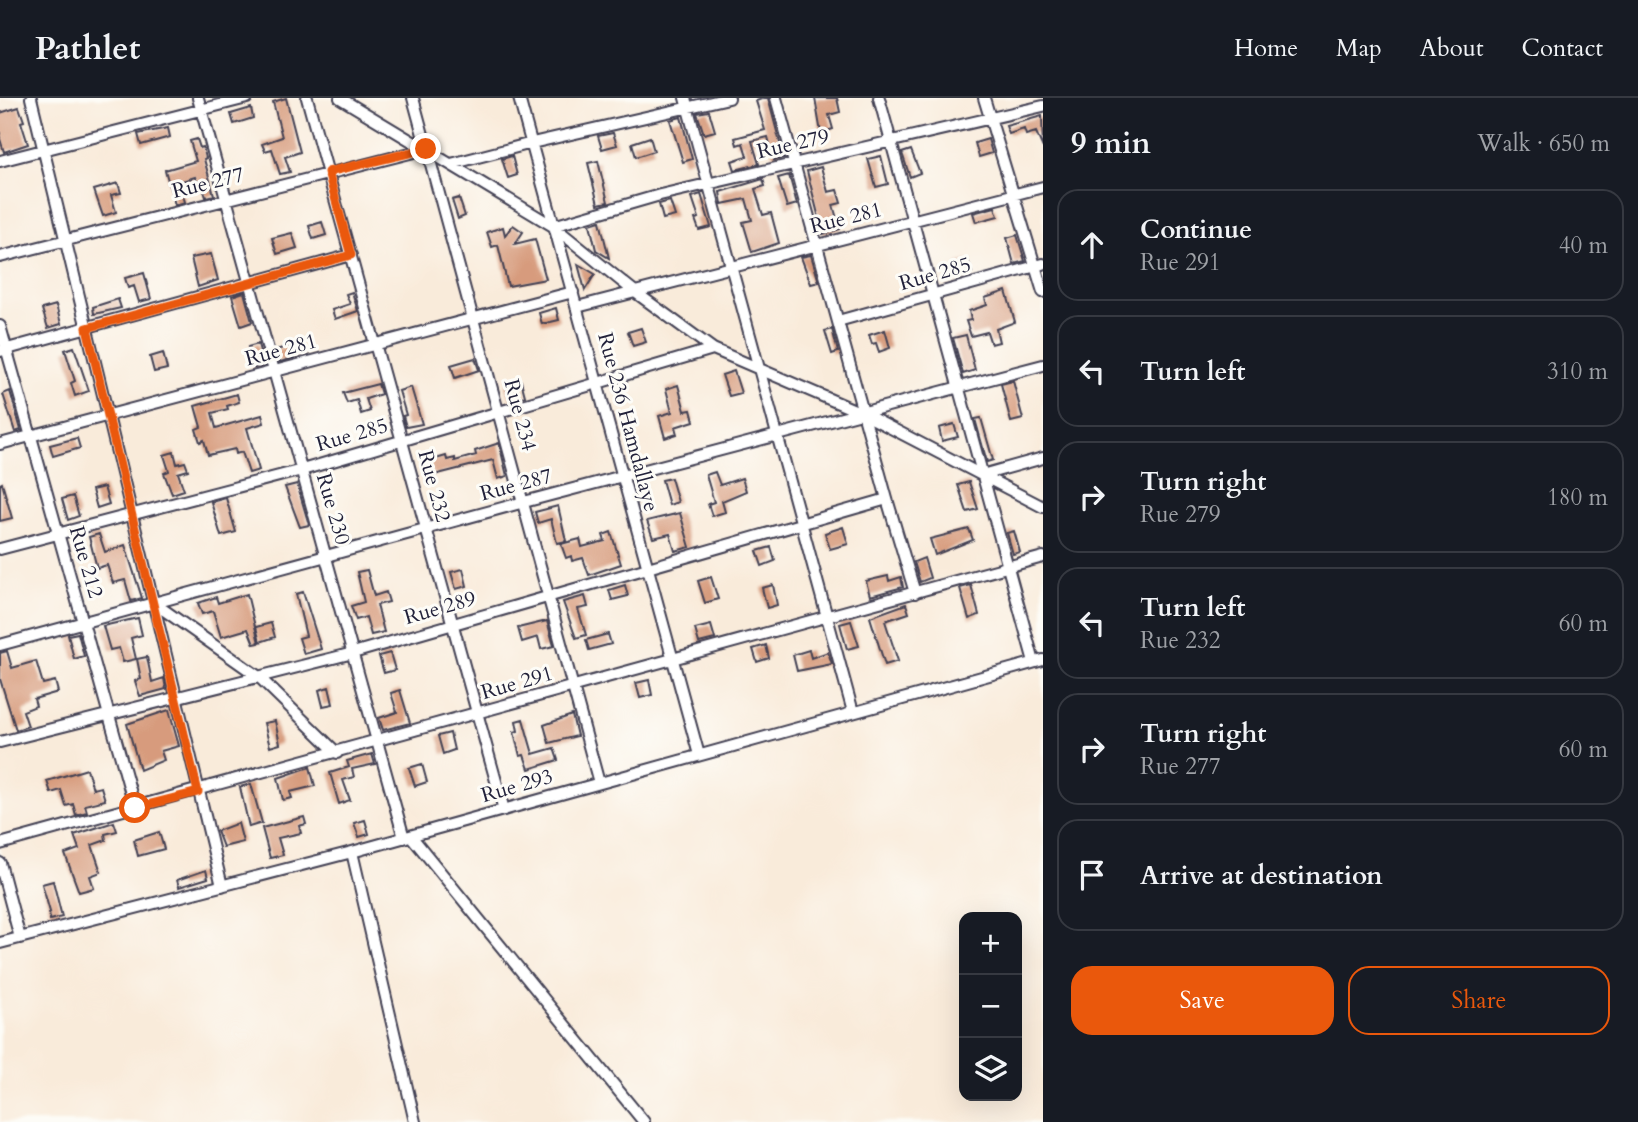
<!DOCTYPE html>
<meta charset="utf-8">
<style>
body{margin:0;font-family:Cardo,serif;background:#242831;color:#f1f3f6}
.controls{position:absolute;right:21px;bottom:21px;display:grid;overflow:hidden;border-radius:14px;box-shadow:0 7px 28px #0002}
.controls button{width:63px;height:63px;display:grid;place-items:center;padding:0;border:0;border-bottom:2px solid #363941;background:#171b24;color:#f1f3f6;font:35px sans-serif}
.stop{position:absolute;width:21px;height:21px;margin:-16px;border:5px solid #ea580c;border-radius:50%;background:#fff}
.stop.end{background:#ea580c;border-color:#fff;box-shadow:0 2px 7px #0008}
.list{margin:0;padding:0;list-style:none}
h2{display:flex;justify-content:space-between;align-items:center;height:91px;margin:0;padding:0 28px;font-size:30px}
h2 small{font-size:23px;font-weight:400;color:#9ea1a6}
.list li{display:grid;grid-template-columns:46px 1fr auto;gap:21px;align-items:center;box-sizing:border-box;height:112px;margin:0 14px 14px;padding:0 14px;border:2px solid #363941;border-radius:21px}
.list b{display:block;font-size:26px;white-space:nowrap}
.list p{margin:0;font-size:23px;white-space:nowrap;color:#9ea1a6}
.list em{font-size:23px;font-style:normal;color:#9ea1a6}
.actions{display:flex;gap:14px;padding:21px 28px}
.actions a{flex:1;padding:16px 0;border:2px solid #ea580c;border-radius:21px;text-align:center;font-size:24px;color:#ea580c}
.actions .main{background:#ea580c;color:#fff}
.icon{flex:none;width:38px;height:38px;fill:none;stroke:currentColor;stroke-width:2;stroke-linecap:round;stroke-linejoin:round}
.map{position:relative;flex:none;width:1043px;height:1024px;overflow:hidden}
header{display:flex;align-items:center;gap:42px;box-sizing:border-box;height:98px;padding:0 35px;background:#171b24;border-bottom:2px solid #363941}
header strong{font-size:33px}
nav{display:flex;gap:38px;margin-inline-start:auto;font-size:24px}
main{display:flex}
aside{flex:1;background:#171b24}
.map>svg:first-child{display:block}
.building{fill:#d79b7d}
.lines{fill:none;stroke-linecap:round;stroke-linejoin:round}
.minor-casing{stroke:#424053;stroke-width:14}
.minor{stroke:#fff;stroke-width:10}
.route{stroke:#ea580c;stroke-width:9}
.labels{text-anchor:middle;dominant-baseline:central;stroke-width:6;stroke-linejoin:round;paint-order:stroke}
.street-label{font-size:21px;fill:#22223b;stroke:#fdfcf7}
</style>
<header>
<strong>Pathlet</strong>
<nav><a>Home</a><a>Map</a><a>About</a><a>Contact</a></nav>
</header>
<main>
<div class="map">
<svg width="1043" height="1024" viewBox="0 0 1043 1024">
<rect width="100%" height="100%" fill="#fdfcf7"/>
<filter id="ink" filterUnits="userSpaceOnUse"><feTurbulence type="fractalNoise" baseFrequency=".0143" numOctaves="2"/><feDisplacementMap in="SourceGraphic" scale="14" xChannelSelector="R" yChannelSelector="G"/><feConvolveMatrix kernelMatrix="1 2 1 2 8 2 1 2 1" color-interpolation-filters="sRGB"/></filter>
<filter id="wash" filterUnits="userSpaceOnUse"><feTurbulence type="fractalNoise" baseFrequency=".00686" numOctaves="4" result="noise"/><feDisplacementMap in="SourceGraphic" scale="28" xChannelSelector="R" yChannelSelector="G"/><feGaussianBlur stdDeviation="1.57" result="paint"/><feColorMatrix in="noise" values="0 0 0 0 0 0 0 0 0 0 0 0 0 0 0 0 0 1.4 0 .05"/><feComposite in="paint" operator="in"/></filter>
<g filter="url(#wash)">
<rect width="100%" height="100%" fill="#f9ebda"/>
<g id="blocks">
<path class="building" d="M286 0 300 54 285 59 290 74 280 76 272 51 265 53 262 46 282 39 273 4Z
M764 0H768L784 60 774 62 768 39 752 43 759 66 735 72 732 63 747 58 743 45 737 47 735 40 765 32 756 3Z
M815 0H837L840 14 829 17 833 31 821 35Z
M19 9 24 23 21 24 28 46 4 54 0 41V15Z
M251 10 253 20 234 26 231 16Z
M709 13 715 33 704 36 697 15Z
M1042 18 1043 50 1036 34 1026 37 1024 31 1009 36 1006 28Z
M681 19 692 61 683 64 670 22Z
M168 30 170 39 141 47 138 36Z
M613 35 617 47 602 51 598 38Z
M650 39 654 53 636 59 632 45Z
M197 41 200 50 203 49 206 60 204 61 214 97 206 99 201 83 197 84 195 79 179 84 185 104 175 107 165 72 196 63 190 43Z
M988 41 992 55 979 59 975 45Z
M911 52 920 75 910 79 902 55Z
M512 58 517 77 508 80 502 61Z
M881 58 888 86 876 89 868 61Z
M598 63 608 104 598 106 588 65Z
M821 69 828 94 837 92 841 105 833 107 840 131 823 136 807 73Z
M789 77 797 106 787 109 778 80Z
M763 81 765 88 755 91 763 117 771 115 779 145 752 154 743 124 752 122 746 101 722 106 720 94Z
M118 85 121 95 111 97 116 114 103 118 94 92Z
M701 96 711 129 699 132 695 121 699 120 692 99Z
M459 100 465 118 458 121 452 102Z
M670 103 675 118 663 121 659 106Z
M995 109 998 118 976 124 973 115Z
M600 123 609 160 596 152 590 126Z
M322 124 326 137 313 141 309 128Z
M513 127 523 134 515 146 535 141 546 181 508 188 498 147 492 149 487 134 503 129 505 137Z
M292 135 297 150 277 156 272 140Z
M1017 137 1025 163 1014 166 1007 140Z
M211 156 218 182 198 189 191 160Z
M811 157 819 184 811 186 801 159Z
M968 162 972 174 960 178 957 165Z
M578 166 595 176 585 192Z
M144 175 151 201 139 204 134 188 128 190 125 180Z
M1006 193 1015 224 996 231 999 244 991 246 987 234 971 238 966 223 971 222 969 213 987 207 985 200Z
M244 194 252 224 241 228 232 198Z
M352 194 358 213 335 221 332 212 350 206 346 196Z
M118 201 121 210 94 216 93 209Z
M56 207 61 226 48 230 42 211Z
M556 210 559 222 542 226 539 215Z
M641 230 646 244 633 248 628 234Z
M832 231 838 254 832 256 825 233Z
M885 232 890 250 879 254 876 245 872 246 869 237Z
M966 237 975 272 963 276 953 240Z
M258 246 264 268 254 270 248 249Z
M290 248 294 260 280 264 276 252Z
M74 249 89 293 75 298 71 285 75 283 65 252Z
M163 255 167 271 154 274 150 259Z
M475 260 479 272 455 280 451 267Z
M734 273 741 295 729 298 722 277Z
M521 283 525 298 511 302 506 287Z
M1013 283 1023 321 1011 324 1001 286Z
M378 286 381 296 366 301 370 313 361 316 357 302 347 305 343 295Z
M678 287 685 313 691 312 694 323 675 329 677 336 665 340 659 318 672 314 666 291Z
M411 289 422 326 406 329 403 318 406 317 399 293Z
M10 293 21 332 15 334 3 296Z
M237 296 239 304 227 308 228 311 212 315 216 330 262 317 264 325 247 330 259 372 249 375 242 354 236 356 235 351 208 357 204 342 200 344 196 331 201 329 195 308Z
M981 320 993 362 987 364 975 321Z
M954 326 958 339 942 343 939 330Z
M77 340 80 350 53 358 50 347Z
M499 345 507 378 498 381 493 362 434 377 429 363 446 358 447 362 455 360V363L476 357 475 353Z
M174 354 177 366 185 364 188 372 178 375 184 392 172 396 164 375 169 373 164 357Z
M715 374 720 387 742 380 746 393 722 403 725 414 712 418 708 406 714 404 706 377Z
M671 380 678 404 669 407 662 382Z
M969 384 978 411 967 414 958 387Z
M2 385 12 420 0 423V386Z
M297 386 309 427 300 429 285 389Z
M104 389 109 406 97 410 92 392Z
M73 398 79 418 68 422 62 401Z
M226 400 236 434 221 438 211 404Z
M558 408 566 443 557 445 551 421 538 425 535 414Z
M680 415 690 449 675 453 670 436 653 440 647 423Z
M843 429 848 446 830 451 825 435Z
M969 431 973 442 935 457 930 441Z
M1014 433 1020 454 1013 456 1007 435Z
M611 434 621 466 589 477 583 460 572 463 571 458 566 460 561 446 580 441 582 449 605 443 603 437Z
M99 436 105 454 125 447 142 500 131 503 125 482 113 485 107 467 97 470 89 439Z
M771 449 775 463 762 468 757 453Z
M924 460 930 480 920 484 914 464Z
M463 471 467 488 456 491 451 474Z
M367 472 374 498 386 494 389 504 377 507 384 534 371 537 366 519 356 522 351 508 364 504 357 474Z
M888 478 889 483 901 479 903 489 870 498 866 483Z
M711 479 718 501 705 505 698 483Z
M625 487 628 498 612 502 609 492Z
M773 487 777 507 767 510 762 490Z
M971 487 979 517 969 521 960 490Z
M303 494 321 551 304 556 299 540 306 538 296 496Z
M247 496 259 545 254 546 248 531 221 539 213 513 202 516 198 505 216 499 218 505Z
M585 498 588 509 578 511 586 537 576 540 563 504Z
M906 506 909 515 885 523 898 563 885 567 870 519Z
M138 520 142 537 131 540 136 561 123 564 119 550 110 552 103 528Z
M547 523 554 548 541 551 538 539 522 544 518 530Z
M851 523 859 548 847 551 840 526Z
M271 525 275 539 260 544 256 529Z
M711 527 715 541 699 545 695 531Z
M78 535 84 558 74 561 68 537Z
M608 536 611 546 589 552 586 542Z
M766 547 769 560 757 564 753 551Z
M809 552 811 560 828 554 832 566 797 573 793 557Z
M7 553 12 570 36 563 43 586 55 583 58 594 34 601 36 608 23 613 28 628 16 632 0 581V555Z
M390 555 395 572 384 575 379 558Z
M147 559 152 584 164 580 166 591 140 598 135 583 141 581 137 561Z
M649 582 652 597 640 600 636 585Z
M329 589 333 606 323 608 319 592Z
M400 592 410 625 383 632 379 620 397 614 391 595Z
M169 612 179 648 161 653 164 662 140 672 127 626Z
M572 617 577 638 549 645 544 627Z
M523 621 533 656 554 650 558 662 529 671 524 657 520 658 514 634 518 633 516 623Z
M275 623 280 646 270 649 264 625Z
M450 635 454 652 443 656 438 638Z
M372 656 375 666 352 671 354 679 343 682 350 702 339 706 330 675 349 669 347 663Z
M422 666 427 684 415 688 409 670Z
M310 669 315 688 290 694 292 700 283 702 278 680Z
M87 671 93 691 101 689 105 702 85 707 87 714 76 717 73 706 66 708 61 692 51 695 47 683Z
M251 686 262 725 249 729 240 689Z
M304 719 306 726 299 728 301 735 278 740 283 757 270 760 262 730Z
M365 722 369 736 359 739 354 725Z
M114 724 117 733 105 736 106 742 92 747 101 774 90 778 94 790 79 794 65 756 79 751 74 737Z
M238 725 243 744 223 749 217 733Z
M159 734 164 751 138 758 134 742Z
M206 772 208 780 179 789 177 782Z
M53 783 62 819 50 822 49 814H50L42 786Z"/>
</g>
</g>
<g filter="url(#ink)">
<use href="#blocks" fill-opacity="0" stroke="#424053" stroke-width="2"/>
<g class="lines">
<defs>
<path id="minor" d="M31 0 222 788
M198 0 404 740
M307 0 504 712
M340 0 553 128 635 194 713 251 864 316 1043 409
M413 0 599 685
M519 0 699 657
M685 0 853 614
M776 0 887 401 915 495
M879 0 1034 564
M984 0 1043 194
M0 63 247 0
M451 66 532 45 729 0
M553 128 660 97 1043 8
M0 159 426 51
M577 209 1043 89
M838 223 1043 166
M0 228 135 710
M0 253 351 157
M0 346 573 194
M982 377 1043 360
M0 451 302 372 713 251
M154 505 259 579 337 655
M0 547 524 404 1043 267
M0 644 353 555 887 401
M411 738 644 1024
M0 746 1043 459
M352 754 415 1024
M0 765 20 840
M0 845 352 754 1043 562"/>
</defs>
<use href="#minor" class="minor-casing"/>
<use href="#minor" class="minor"/>
</g>
</g>
<g class="lines" filter="url(#ink)">
<path class="route" d="M135 710 198 694 87 230 351 157 328 74 426 51"/>
</g>
<g class="labels">
<g class="street-label">
<text transform="translate(793 46) rotate(-13)">Rue 279</text>
<text transform="translate(208 85) rotate(-14)">Rue 277</text>
<text transform="translate(846 120) rotate(-14)">Rue 281</text>
<text transform="translate(935 176) rotate(-16)">Rue 285</text>
<text transform="translate(281 252) rotate(-15)">Rue 281</text>
<text transform="translate(520 317) rotate(75)">Rue 234</text>
<text transform="translate(628 324) rotate(75)">Rue 236 Hamdallaye</text>
<text transform="translate(352 337) rotate(-16)">Rue 285</text>
<text transform="translate(516 387) rotate(-15)">Rue 287</text>
<text transform="translate(434 388) rotate(75)">Rue 232</text>
<text transform="translate(333 411) rotate(74)">Rue 230</text>
<text transform="translate(86 464) rotate(74)">Rue 212</text>
<text transform="translate(440 510) rotate(-16)">Rue 289</text>
<text transform="translate(517 585) rotate(-16)">Rue 291</text>
<text transform="translate(517 688) rotate(-16)">Rue 293</text>
</g>
</g>
</svg>
<div class="controls">
<button>+</button>
<button>−</button>
<button><svg class="icon" aria-label="layers" viewBox="0 0 24 24"><path d="M12 4l9 5-9 5-9-5zM3 14l9 5 9-5"/></svg></button>
</div>
<div class="stop" style="left:135px;top:710px"></div>
<div class="stop end" style="left:426px;top:51px"></div>
</div>
<aside>
<h2>9 min<small>Walk · 650 m</small></h2>
<ul class="list">
<li><svg class="icon" aria-label="ahead" viewBox="0 0 24 24"><path d="M12 20V5M6 11l6-6 6 6"/></svg><div><b>Continue</b><p>Rue 291</p></div><em>40 m</em></li>
<li><svg class="icon" aria-label="left" viewBox="0 0 24 24"><path d="M17 20v-9H6M10 6l-5 5 5 5"/></svg><div><b>Turn left</b></div><em>310 m</em></li>
<li><svg class="icon" aria-label="right" viewBox="0 0 24 24"><path d="M7 20v-9h11M14 6l5 5-5 5"/></svg><div><b>Turn right</b><p>Rue 279</p></div><em>180 m</em></li>
<li><svg class="icon" aria-label="left" viewBox="0 0 24 24"><path d="M17 20v-9H6M10 6l-5 5 5 5"/></svg><div><b>Turn left</b><p>Rue 232</p></div><em>60 m</em></li>
<li><svg class="icon" aria-label="right" viewBox="0 0 24 24"><path d="M7 20v-9h11M14 6l5 5-5 5"/></svg><div><b>Turn right</b><p>Rue 277</p></div><em>60 m</em></li>
<li><svg class="icon" aria-label="arrive" viewBox="0 0 24 24"><path d="M6 21V4h12l-3 4 3 4H6"/></svg><div><b>Arrive at destination</b></div></li>
</ul>
<div class="actions"><a class="main">Save</a><a>Share</a></div>
</aside>
</main>
